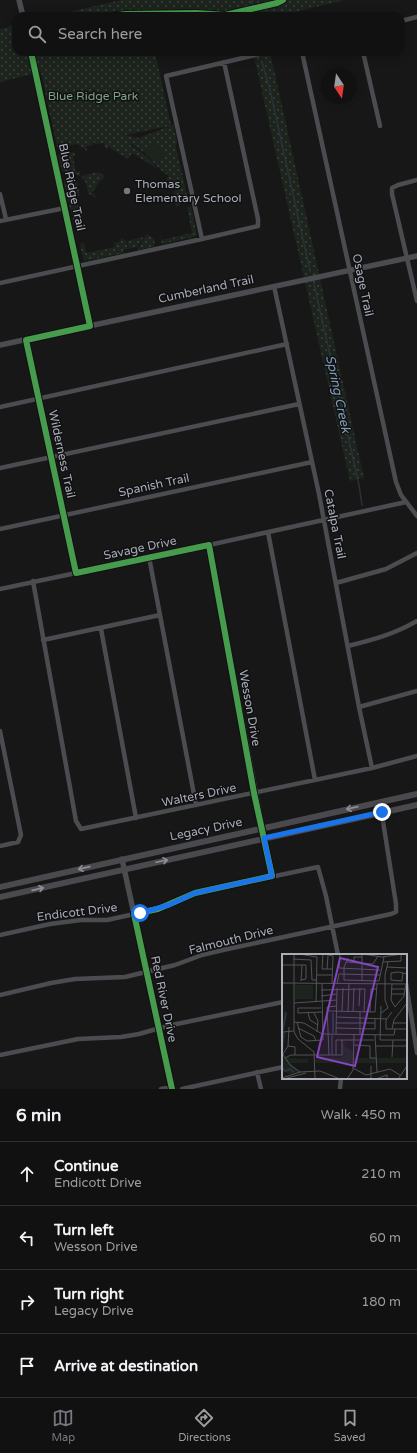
<!DOCTYPE html>
<meta charset="utf-8">
<style>
body{margin:0;font-family:"Varela Round",sans-serif;background:#1e1f1f;color:#f1f3f6}
.compass{position:absolute;left:321px;top:68px;width:36px;height:36px;border-radius:50%;background:#111;box-shadow:0 2px 10px #0003;rotate:167deg}
.stop{position:absolute;width:12px;height:12px;margin:-9px;border:3px solid #1a73e8;border-radius:50%;background:#fff}
.stop.end{background:#1a73e8;border-color:#fff;box-shadow:0 1px 4px #0008}
.list{margin:0;padding:0;list-style:none}
h2{display:flex;justify-content:space-between;align-items:center;height:52px;margin:0;padding:0 16px;font-size:17px}
h2 small{font-size:13px;font-weight:400;color:#9c9d9f}
.list li{display:grid;grid-template-columns:26px 1fr auto;gap:12px;align-items:center;box-sizing:border-box;height:64px;padding:0 16px;border-top:1px solid #303131}
.list b{display:block;font-size:15px;white-space:nowrap}
.list p{margin:0;font-size:13px;white-space:nowrap;color:#9c9d9f}
.list em{font-size:13px;font-style:normal;color:#9c9d9f}
.icon{flex:none;width:22px;height:22px;fill:none;stroke:currentColor;stroke-width:2;stroke-linecap:round;stroke-linejoin:round}
.map{position:relative;flex:none;width:417px;height:1089px;overflow:hidden}
.search{position:absolute;background:#111;box-shadow:0 2px 10px #0003;left:12px;right:12px;top:12px;height:44px;display:flex;align-items:center;gap:10px;box-sizing:border-box;padding:0 14px;border-radius:12px;color:#9c9d9f;font-size:15px}
.sheet{height:308px;background:#111}
nav{display:flex;justify-content:space-around;align-items:center;box-sizing:border-box;height:56px;border-top:1px solid #303131;background:#111;font-size:11px;color:#9c9d9f}
nav a{display:grid;justify-items:center;gap:2px}
nav .on{color:#757880}
.map>svg:first-child{display:block}
.green{fill:url(#green-dots);fill-rule:evenodd}
.pitch{fill:#1d241e}
.lines{fill:none;stroke-linecap:round;stroke-linejoin:round}
.stream{stroke:#2a3239;stroke-width:1.5}
.minor{stroke:#4b4c50;stroke-width:4.5}
.tertiary{stroke:#4b4c50;stroke-width:5.5}
.secondary{stroke:#4a4a4e;stroke-width:6}
.cycleway-casing{stroke:#111113;stroke-width:8}
.cycleway{stroke:#469c4c;stroke-width:6}
.oneway{stroke:#8c8f98}
.route{stroke:#1a73e8;stroke-width:5}
.poi-dot{fill:#757880;stroke:#111113;stroke-width:1.5}
.labels{text-anchor:middle;dominant-baseline:central;stroke-width:3;stroke-linejoin:round;paint-order:stroke}
.park-label{font-size:12px;fill:#7fa381;stroke:#111113}
.poi-label{font-size:12px;fill:#a8adb8;stroke:#111113;text-anchor:start}
.street-label{font-size:12px;fill:#a8adb8;stroke:#111113}
.water-label{font-size:13px;font-style:italic;fill:#7f9bb3;stroke:#111113}
.inset-river{fill:none;stroke:#2a3239;stroke-width:2}
.inset-road{fill:none;stroke:#515357;stroke-width:1}
.view{fill:#8446be;fill-opacity:0.15;stroke:#8446be;stroke-width:2}
.inset-edge{fill:none;stroke:#a8adb8;stroke-width:2}
</style>
<div class="map">
<svg width="417" height="1089" viewBox="0 0 417 1089">
<defs>
<pattern id="green-dots" width="8" height="8" patternUnits="userSpaceOnUse"><rect width="8" height="8" fill="#1d241e"/><path d="M2 2h.1M6 6h.1" fill="none" stroke="#3b413d" stroke-width="1.8" stroke-linecap="round"/></pattern>
</defs>
<rect width="100%" height="100%" fill="#171717"/>
<path class="green" d="M121 0H345L277 16H53Z
M16 25V52H155L171 125H173L177 141 176 147 188 199 176 207 173 195 177 187 166 180 169 176 162 171 149 158 160 163 159 162 165 152 153 144 147 154 131 144 130 145 148 157V158L158 169 132 153 128 159 109 147 106 150 104 143 95 144 93 141V145L86 146 87 151 78 144 57 147 41 72 0 82V29ZM170 126 139 138 125 135 169 126Z
M253 52H267L268 55 271 56 364 478 350 481Z
M73 152 76 155 73 157 76 172 80 171V176L74 173 64 172 61 169 58 155Z
M98 172 105 176 102 180 101 179 92 193 97 197 96 198 88 193 86 183 81 176Z
M66 179H72L77 182 80 196H76V201L68 203 64 183V180Z
M77 202 79 212 84 213 81 219 74 222 69 204Z
M187 207H191L192 211 197 236 162 244 160 235 162 240 192 233Z
M147 234 154 239 155 245 153 247 138 250V248Z
M144 237 137 247 129 249 127 241Z
M122 238 126 241 128 249 123 250 124 253 84 261 80 245 82 243 84 242 86 253 115 247 114 243 119 242Z"/>
<path class="pitch" d="M153 144 165 152 159 162 160 164 146 155Z"/>
<g class="lines">
<path class="stream" d="M252 0 253 16
M262 62 270 90 310 271
M314 284 359 485 362 505"/>
<path class="minor" d="M401 21 417 17
M302 52 396 482 401 495 417 516
M363 52 380 126
M417 180 398 185 392 188V194L417 301
M0 194 6 219
M0 221 65 208
M202 239 166 76 268 52
M0 283 202 239 258 226V219L224 62
M274 286 319 494 359 707 372 768
M0 407 287 344
M0 468 299 404
M0 529 312 462
M268 532 315 780
M209 545 406 502
M149 557 196 805
M33 581 76 821 81 829 372 768 417 756
M336 583 386 569 417 553
M0 589 76 573
M101 629 136 818
M43 640 160 615
M348 646C372 640 395 634 417 621
M359 707 417 691
M0 731 21 835 18 842 0 846
M264 838 272 876
M0 935 50 924 81 920H107L139 913 169 905 195 893 318 867 326 896 338 955
M406 983 417 1053
M0 995 51 983 75 979 125 977 175 965 202 955 223 950 391 914 396 912V904L380 802
M0 1055 78 1039 121 1037 139 1034 167 1026 283 1002
M257 1072 261 1089
M161 1089 167 1088 173 1089
M182 1089 283 1067
M340 1089 341 1078"/>
<path class="tertiary" d="M19 0 23 16
M31 52 90 326
M26 340 76 573 209 545 264 838
M0 345 417 256
M122 859 172 1089"/>
<path class="secondary" d="M0 887 417 794
M0 897 417 805"/>
<defs>
<path id="cycleway" d="M110 16 126 14 196 13 225 15 277 3 283 0
M31 52 90 326 26 340 76 573 209 545 254 793 272 876 195 893 158 909 134 914 172 1089"/>
</defs>
<use href="#cycleway" class="cycleway-casing"/>
<use href="#cycleway" class="cycleway"/>
</g>
<defs><path id="oneway-shaft" d="M-6 0H5M1.5-3L5.5 0L1.5 3" fill="none" stroke-width="1.6" stroke-linecap="round" stroke-linejoin="round"/></defs>
<g class="oneway">
<use href="#oneway-shaft" transform="translate(352 808) rotate(167)"/>
<use href="#oneway-shaft" transform="translate(162 861) rotate(-12)"/>
<use href="#oneway-shaft" transform="translate(84 868) rotate(167)"/>
<use href="#oneway-shaft" transform="translate(38 889) rotate(-13)"/>
</g>
<g class="lines">
<path class="route" d="M140 913 169 905 195 893 272 876 264 838 382 812"/>
</g>
<circle class="poi-dot" cx="127" cy="191" r="4"/>
<g class="labels">
<g class="park-label">
<text x="93" y="96">Blue Ridge Park</text>
</g>
<g class="poi-label">
<text x="135" y="184">Thomas<tspan x="135" dy="14">Elementary School</tspan></text>
</g>
<g class="street-label">
<text transform="translate(72 187) rotate(78)">Blue Ridge Trail</text>
<text transform="translate(363 285) rotate(78)">Osage Trail</text>
<text transform="translate(206 289) rotate(-12)">Cumberland Trail</text>
<text transform="translate(62 454) rotate(78)">Wilderness Trail</text>
<text transform="translate(154 485) rotate(-12)">Spanish Trail</text>
<text transform="translate(335 524) rotate(79)">Catalpa Trail</text>
<text transform="translate(140 548) rotate(-12)">Savage Drive</text>
<text transform="translate(250 708) rotate(80)">Wesson Drive</text>
<text transform="translate(199 795) rotate(-12)">Walters Drive</text>
<text transform="translate(206 829) rotate(-12)">Legacy Drive</text>
<text transform="translate(77 912) rotate(-7)">Endicott Drive</text>
<text transform="translate(231 940) rotate(-14)">Falmouth Drive</text>
<text transform="translate(164 999) rotate(78)">Red River Drive</text>
</g>
<g class="water-label">
<text transform="translate(338 394) rotate(78)">Spring Creek</text>
</g>
</g>
<g transform="translate(282 954)">
<rect width="125" height="125" fill="#171717"/>
<path d="M13 31H31V45H13ZM50 61 51 104H60V90L64 88 62 92 71 97V104H125V109H33V105L50 104ZM0 104H3L17 117 9 120 0 117ZM4 104 31 105V106L26 105V109H7Z" fill="#1d241e"/>
<path d="M20.5 37a5.5 5.5 0 1 1 11 0a5.5 5.5 0 1 1-11 0Z" fill="#1d241e"/>
<path class="inset-river" d="M1 76 4 58M51 79V59M0 96 2 78M50 100V81M0 113 3 117 8 115 12 118"/>
<path class="inset-road" d="M12 0V78L16 85 32 98 33 125M17 0 35 3 34 48M41 0 51 2 50 30M41 0 40 15H51M58 0 57 14 98 16M80 0 100 3 120 0M66 4 62 13V26L97 27 102 3M11 5 29 6 30 26H35M64 8 91 10 96 2M101 8 119 7V0M72 9V3H80M0 11H24V25L19 26M105 13 125 14M45 15 46 2M121 19 120 27 109 26V19L116 18 121 19 125 20M35 21H50M80 26V0M19 27 20 11M0 29 125 30M55 30 57 20 98 21M110 30 109 46 113 53 122 42 124 30M109 35H123M39 36 83 35 82 58M109 40H122M39 42 55 40M12 49 55 46M77 52 78 34M99 52 98 86H125M39 54H16V59L41 58M47 57 93 58 95 30M60 58 61 34M66 58 67 29M71 58 72 34M88 58 89 35H95M110 58 104 66V75H125M26 59 28 66 36 71M32 59 36 67 35 78M99 59 106 54 103 46V21L106 8M54 63 105 65M12 68 22 69 40 80 112 81 113 75M15 68 19 83 25 87 41 86 40 30M54 69H93M111 69H125M16 74 32 82 34 87M54 74 93 75V64M110 75 112 66 125 49M0 78 12 77M54 80 55 34M78 80V58M93 81 95 118M72 91 88 92V104H94M6 92 13 93V101M94 92H125M0 99 8 111 18 118M1 100 6 92 7 73M47 101 45 53 55 52M54 101V86H92M110 103 111 86M3 104 9 101H60V86M89 112V125M71 114 84 121 108 115 118 121M0 124 18 118 38 117 58 125M5 124 24 119M65 125 71 116 72 80M94 125 105 121V125M116 125 125 112"/>
<path class="view" d="M58 4 96 13 73 112 35 103Z"/>
<rect width="125" height="125" class="inset-edge"/>
</g>
</svg>
<svg class="compass" viewBox="-18 -18 36 36"><path d="M0-13l5 13h-10z" fill="#e53935"/><path d="M0 13l5-13h-10z" fill="#9c9d9f"/></svg>
<div class="stop" style="left:140px;top:913px"></div>
<div class="stop end" style="left:382px;top:812px"></div>
<div class="search"><svg class="icon" aria-label="search" viewBox="0 0 24 24"><circle cx="10" cy="10" r="6"/><path d="M15 15l6 6"/></svg>Search here</div>
</div>
<section class="sheet">
<h2>6 min<small>Walk · 450 m</small></h2>
<ul class="list">
<li><svg class="icon" aria-label="ahead" viewBox="0 0 24 24"><path d="M12 20V5M6 11l6-6 6 6"/></svg><div><b>Continue</b><p>Endicott Drive</p></div><em>210 m</em></li>
<li><svg class="icon" aria-label="left" viewBox="0 0 24 24"><path d="M17 20v-9H6M10 6l-5 5 5 5"/></svg><div><b>Turn left</b><p>Wesson Drive</p></div><em>60 m</em></li>
<li><svg class="icon" aria-label="right" viewBox="0 0 24 24"><path d="M7 20v-9h11M14 6l5 5-5 5"/></svg><div><b>Turn right</b><p>Legacy Drive</p></div><em>180 m</em></li>
<li><svg class="icon" aria-label="arrive" viewBox="0 0 24 24"><path d="M6 21V4h12l-3 4 3 4H6"/></svg><div><b>Arrive at destination</b></div></li>
</ul>
</section>
<nav>
<a class="on"><svg class="icon" aria-label="map" viewBox="0 0 24 24"><path d="M3 6l6-2 6 2 6-2v14l-6 2-6-2-6 2zM9 4v14M15 6v14"/></svg>Map</a>
<a><svg class="icon" aria-label="directions" viewBox="0 0 24 24"><path d="M12 3l9 9-9 9-9-9zM9 14v-3h6M13 9l2 2-2 2"/></svg>Directions</a>
<a><svg class="icon" aria-label="saved" viewBox="0 0 24 24"><path d="M7 4h10v16l-5-4-5 4z"/></svg>Saved</a>
</nav>
